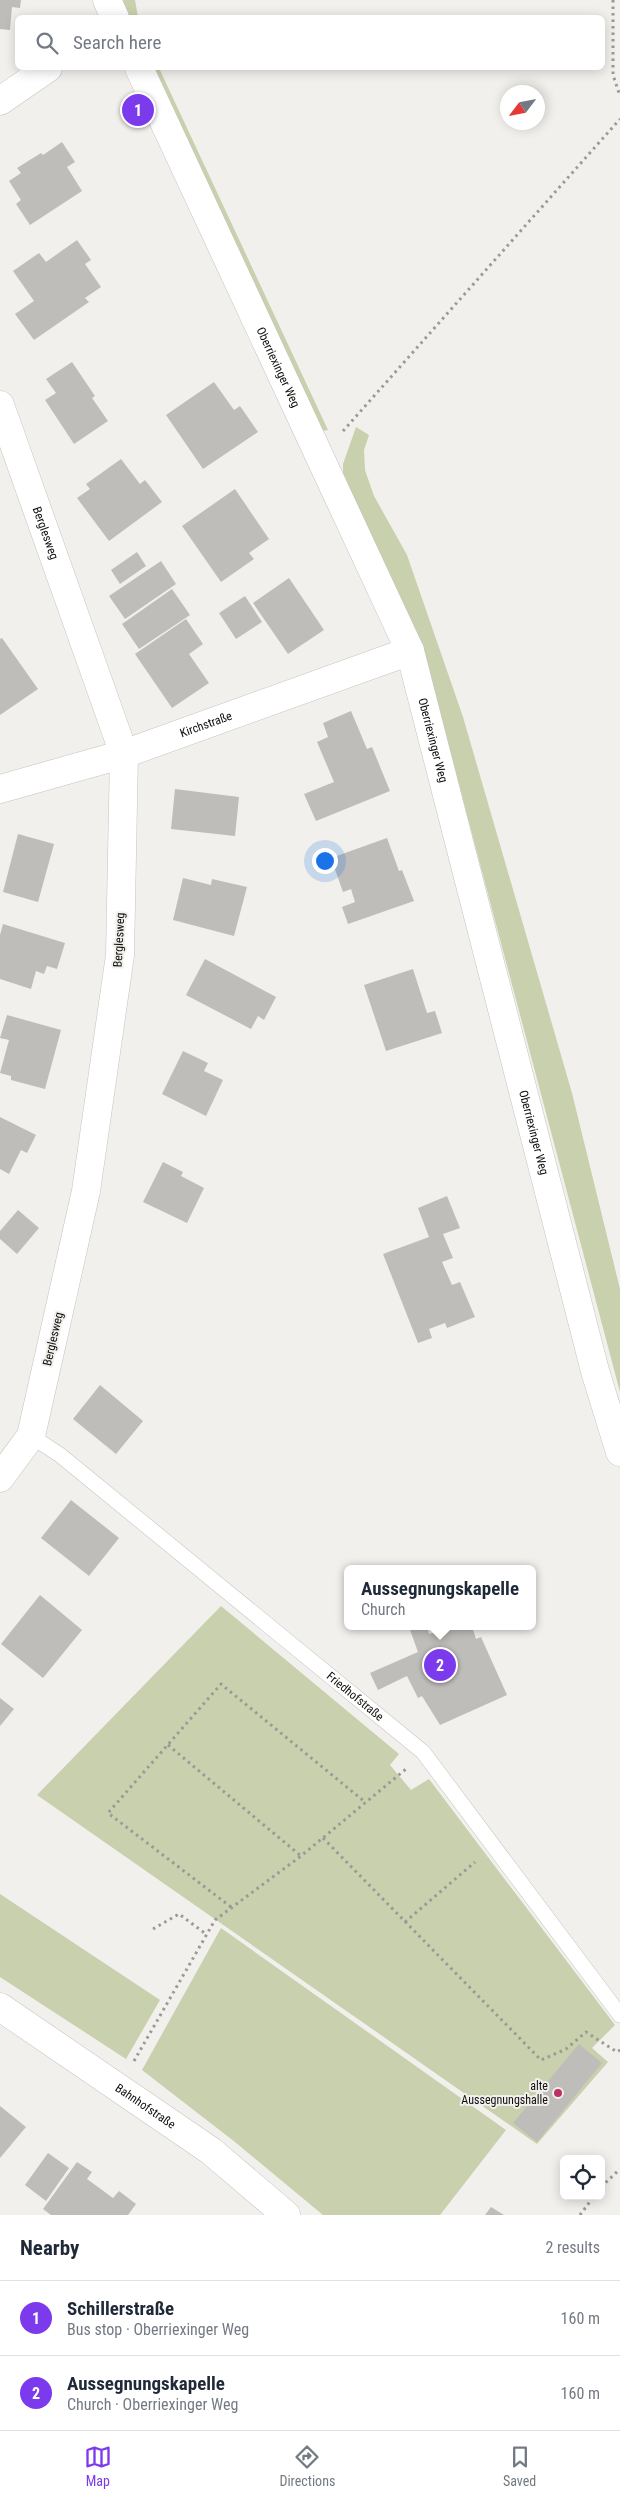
<!DOCTYPE html>
<meta charset="utf-8">
<style>
body{margin:0;font-family:"Roboto Condensed",sans-serif;background:#f6f6f7;color:#1f2937}
.controls{position:absolute;right:15px;bottom:15px;display:grid;overflow:hidden;border-radius:8px;box-shadow:0 2px 12px #0003}
.controls button{width:45px;height:45px;display:grid;place-items:center;padding:0;border:0;border-bottom:1px solid #e0e1e3;background:#fff;color:#1f2937;font:25px sans-serif}
.compass{position:absolute;left:500px;top:85px;width:45px;height:45px;border-radius:50%;background:#fff;box-shadow:0 2px 12px #0003;rotate:238deg}
.you{position:absolute;left:324px;top:860px;width:18px;height:18px;margin:-12px;border:4px solid #fff;border-radius:50%;background:#1a73e8;box-shadow:0 0 0 8px #1a73e833}
.badge{display:grid;place-items:center;width:32px;height:32px;border-radius:50%;background:#7c3aed;color:#fff;font-size:16px;font-weight:700}
.pin{position:absolute;translate:-50% -50%;border:2px solid #fff;box-shadow:0 1px 5px #0006}
.popup{position:absolute;left:344px;top:1565px;width:192px;height:65px;box-sizing:border-box;display:grid;place-content:center;border-radius:8px;background:#fff;filter:drop-shadow(0 1px 4px #0005);font-size:16px;white-space:nowrap;color:#747a83}
.popup b{font-size:19px;color:#1f2937}
.popup::after{content:'';position:absolute;left:50%;top:100%;margin-left:-10px;border:10px solid transparent;border-top-color:#fff}
.list{margin:0;padding:0;list-style:none}
h2{display:flex;justify-content:space-between;align-items:center;height:65px;margin:0;padding:0 20px;font-size:21px}
h2 small{font-size:16px;font-weight:400;color:#747a83}
.list li{display:grid;grid-template-columns:32px 1fr auto;gap:15px;align-items:center;box-sizing:border-box;height:75px;padding:0 20px;border-top:1px solid #e0e1e3}
.list b{display:block;font-size:19px;white-space:nowrap}
.list p{margin:0;font-size:16px;white-space:nowrap;color:#747a83}
.list em{font-size:16px;font-style:normal;color:#747a83}
.icon{flex:none;width:28px;height:28px;fill:none;stroke:currentColor;stroke-width:2;stroke-linecap:round;stroke-linejoin:round}
.map{position:relative;flex:none;width:620px;height:2215px;overflow:hidden}
.search{position:absolute;background:#fff;box-shadow:0 2px 12px #0003;left:15px;right:15px;top:15px;height:55px;display:flex;align-items:center;gap:12px;box-sizing:border-box;padding:0 18px;border-radius:8px;color:#747a83;font-size:19px}
.sheet{height:215px;background:#fff}
nav{display:flex;justify-content:space-around;align-items:center;box-sizing:border-box;height:70px;border-top:1px solid #e0e1e3;background:#fff;font-size:14px;color:#747a83}
nav a{display:grid;justify-items:center;gap:2px}
nav .on{color:#7c3aed}
.map>svg:first-child{display:block}
.green{fill:#c8d0ad}
.building{fill:#bfbdb9}
.lines{fill:none;stroke-linecap:round;stroke-linejoin:round}
.lane-casing{stroke:#c5c3bf;stroke-width:16}
.street-casing{stroke:#c5c3bf;stroke-width:29}
.secondary-casing{stroke:#c5c3bf;stroke-width:29}
.path{stroke:#9b9996;stroke-width:3;stroke-dasharray:2.5 4;stroke-linecap:butt}
.lane{stroke:#fff;stroke-width:15}
.street{stroke:#fff;stroke-width:28}
.secondary{stroke:#fff;stroke-width:28}
.poi-dot{fill:#bc3067;stroke:#f2f0ec;stroke-width:2}
.labels{text-anchor:middle;dominant-baseline:central;stroke-width:4;stroke-linejoin:round;paint-order:stroke}
.street-label{font-size:12px;fill:#100f0e;stroke:#f2f0ec}
.poi-label{font-size:12px;fill:#100f0e;stroke:#f2f0ec;text-anchor:end}
</style>
<div class="map">
<svg width="620" height="2215" viewBox="0 0 620 2215">
<rect width="100%" height="100%" fill="#f2f0ec"/>
<path class="green" d="M124 0H135L138 17H128L121 1Z
M151 68H159L328 430 322 431Z
M356 427 369 435 364 450 365 470 374 496 407 555 463 717 572 1093 620 1289V1392L431 679 343 478V464Z
M221 1606 399 1754 390 1765 411 1790 429 1779 615 2025 592 2048 608 2062 537 2144 37 1795Z
M0 1894 160 2000 126 2059 0 1977Z
M221 1928 506 2130 440 2215H323L235 2142 142 2070Z"/>
<path class="building" d="M0 0H21L20 8 12 7 10 30 0 29Z
M62 142 75 162 67 167 82 191 30 225 16 204 21 200 9 181 21 173 17 168 41 153 43 155Z
M77 240 91 260 85 264 101 287 85 298 89 302 34 340 15 314 34 301 13 271 39 253 46 262Z
M72 362 95 396 92 398 108 421 74 444 45 400 56 393 46 379Z
M214 382 234 410 240 406 258 432 203 469 166 415Z
M121 459 140 484 145 480 162 502 109 541 77 498 90 489 86 484Z
M235 489 269 539 249 553 254 559 221 582 182 526Z
M137 552 146 566 120 584 111 570Z
M161 561 176 584 125 619 109 596Z
M289 578 324 630 288 654 253 603Z
M172 589 190 615 139 649 122 624Z
M245 596 262 622 236 639 219 613Z
M186 619 203 644 189 654 209 683 172 708 135 654Z
M2 638 38 689 0 715V639Z
M351 711 367 749 372 747 390 791 316 821 304 794 334 782 317 742 328 737 323 723Z
M175 789 239 797 235 836 171 829Z
M18 834 54 844 38 902 3 892Z
M387 838 399 871 402 870 414 901 348 924 342 907 355 902 351 889 343 892 331 858Z
M183 878 211 885 212 879 247 887 234 936 173 920Z
M3 924 65 943 57 969 47 966 44 974 36 971 31 989 0 979V935Z
M205 959 276 997 264 1020 258 1016 251 1029 186 995Z
M413 969 427 1013 435 1011 442 1033 386 1051 364 985Z
M7 1015 61 1030 45 1089 11 1080V1076L0 1073 9 1040 0 1038Z
M183 1051 208 1063 204 1071 223 1080 206 1116 162 1094Z
M0 1117 36 1135 27 1153 21 1150 9 1174 0 1169Z
M163 1162 183 1172 181 1176 204 1188 187 1223 143 1202Z
M447 1196 460 1228 443 1234 453 1258 442 1262 452 1285 460 1282 475 1317 447 1328 445 1323 429 1329 432 1338 418 1343 383 1254 429 1237 418 1208Z
M18 1210 39 1228 17 1254 0 1239V1231Z
M100 1385 143 1421 116 1454 73 1419Z
M71 1500 119 1538 89 1576 41 1538Z
M40 1595 82 1630 43 1678 1 1644Z
M427 1626 429 1634 445 1629 444 1626H472L476 1639 481 1637 507 1695 440 1725 422 1696 418 1698 407 1676 378 1690 370 1673 418 1652 409 1627Z
M0 1698 14 1709 0 1726Z
M579 2044 602 2063 537 2142 513 2123Z
M0 2106 26 2127 0 2158Z
M48 2153 69 2168 46 2201 25 2185Z
M77 2162 92 2172 87 2179 113 2198 119 2191 136 2204 128 2215H51L43 2209Z
M491 2207 504 2215H485Z"/>
<g class="lines">
<defs>
<g id="lane">
<path id="s1" d="M31 1436 60 1455 423 1752 620 2015"/>
</g>
<g id="street">
<path d="M107 0 115 18"/>
<path id="s2" d="M139 68 410 651 595 1371 620 1452"/>
<path d="M0 101 48 68"/>
<path id="s3" d="M0 405 124 754 120 955 86 1191 31 1436 0 1478"/>
<path id="s4" d="M0 789 124 754 410 651"/>
</g>
<g id="secondary">
<path id="s5" d="M0 2007 211 2151 286 2215"/>
</g>
</defs>
<use href="#lane" class="lane-casing"/>
<use href="#street" class="street-casing"/>
<use href="#secondary" class="secondary-casing"/>
<path class="path" d="M613 0V75L620 96
M343 431 620 119
M168 1745 301 1856
M323 1838 541 2060 566 2049 586 2032 617 2052 620 2050
M231 1907 108 1813 221 1684 365 1802
M405 1922 475 1862
M153 1929 179 1914 206 1934
M134 2061 215 1920 301 1856 406 1769
M601 2187 620 2169
M580 2215 594 2196"/>
<use href="#lane" class="lane"/>
<use href="#street" class="street"/>
<use href="#secondary" class="secondary"/>
</g>
<circle class="poi-dot" cx="558" cy="2093" r="5"/>
<g class="labels">
<g class="street-label">
<text stroke="none"><textPath href="#s2" startOffset="330">Oberriexinger Weg</textPath></text>
<text stroke="none"><textPath href="#s3" startOffset="136">Berglesweg</textPath></text>
<text stroke="none"><textPath href="#s4" startOffset="216">Kirchstraße</textPath></text>
<text stroke="none"><textPath href="#s2" startOffset="735">Oberriexinger Weg</textPath></text>
<text transform="translate(119 940) rotate(-87)">Berglesweg</text>
<text stroke="none"><textPath href="#s2" startOffset="1140">Oberriexinger Weg</textPath></text>
<text transform="translate(53 1339) rotate(-77)">Berglesweg</text>
<text stroke="none"><textPath href="#s1" startOffset="416">Friedhofstraße</textPath></text>
<text stroke="none"><textPath href="#s5" startOffset="176">Bahnhofstraße</textPath></text>
</g>
<g class="poi-label">
<text x="548" y="2086">alte<tspan x="548" dy="14">Aussegnungshalle</tspan></text>
</g>
</g>
</svg>
<div class="controls">
<button><svg class="icon" aria-label="locate" viewBox="0 0 24 24"><circle cx="12" cy="12" r="6"/><path d="M12 2v4M12 18v4M2 12h4M18 12h4"/></svg></button>
</div>
<svg class="compass" viewBox="-18 -18 36 36"><path d="M0-13l5 13h-10z" fill="#e53935"/><path d="M0 13l5-13h-10z" fill="#747a83"/></svg>
<div class="you"></div>
<div class="pin badge" style="left:138px;top:110px">1</div>
<div class="pin badge" style="left:440px;top:1665px">2</div>
<div class="popup"><b>Aussegnungskapelle</b>Church</div>
<div class="search"><svg class="icon" aria-label="search" viewBox="0 0 24 24"><circle cx="10" cy="10" r="6"/><path d="M15 15l6 6"/></svg>Search here</div>
</div>
<section class="sheet">
<h2>Nearby<small>2 results</small></h2>
<ul class="list">
<li><span class="badge">1</span><div><b>Schillerstraße</b><p>Bus stop · Oberriexinger Weg</p></div><em>160 m</em></li>
<li><span class="badge">2</span><div><b>Aussegnungskapelle</b><p>Church · Oberriexinger Weg</p></div><em>160 m</em></li>
</ul>
</section>
<nav>
<a class="on"><svg class="icon" aria-label="map" viewBox="0 0 24 24"><path d="M3 6l6-2 6 2 6-2v14l-6 2-6-2-6 2zM9 4v14M15 6v14"/></svg>Map</a>
<a><svg class="icon" aria-label="directions" viewBox="0 0 24 24"><path d="M12 3l9 9-9 9-9-9zM9 14v-3h6M13 9l2 2-2 2"/></svg>Directions</a>
<a><svg class="icon" aria-label="saved" viewBox="0 0 24 24"><path d="M7 4h10v16l-5-4-5 4z"/></svg>Saved</a>
</nav>
